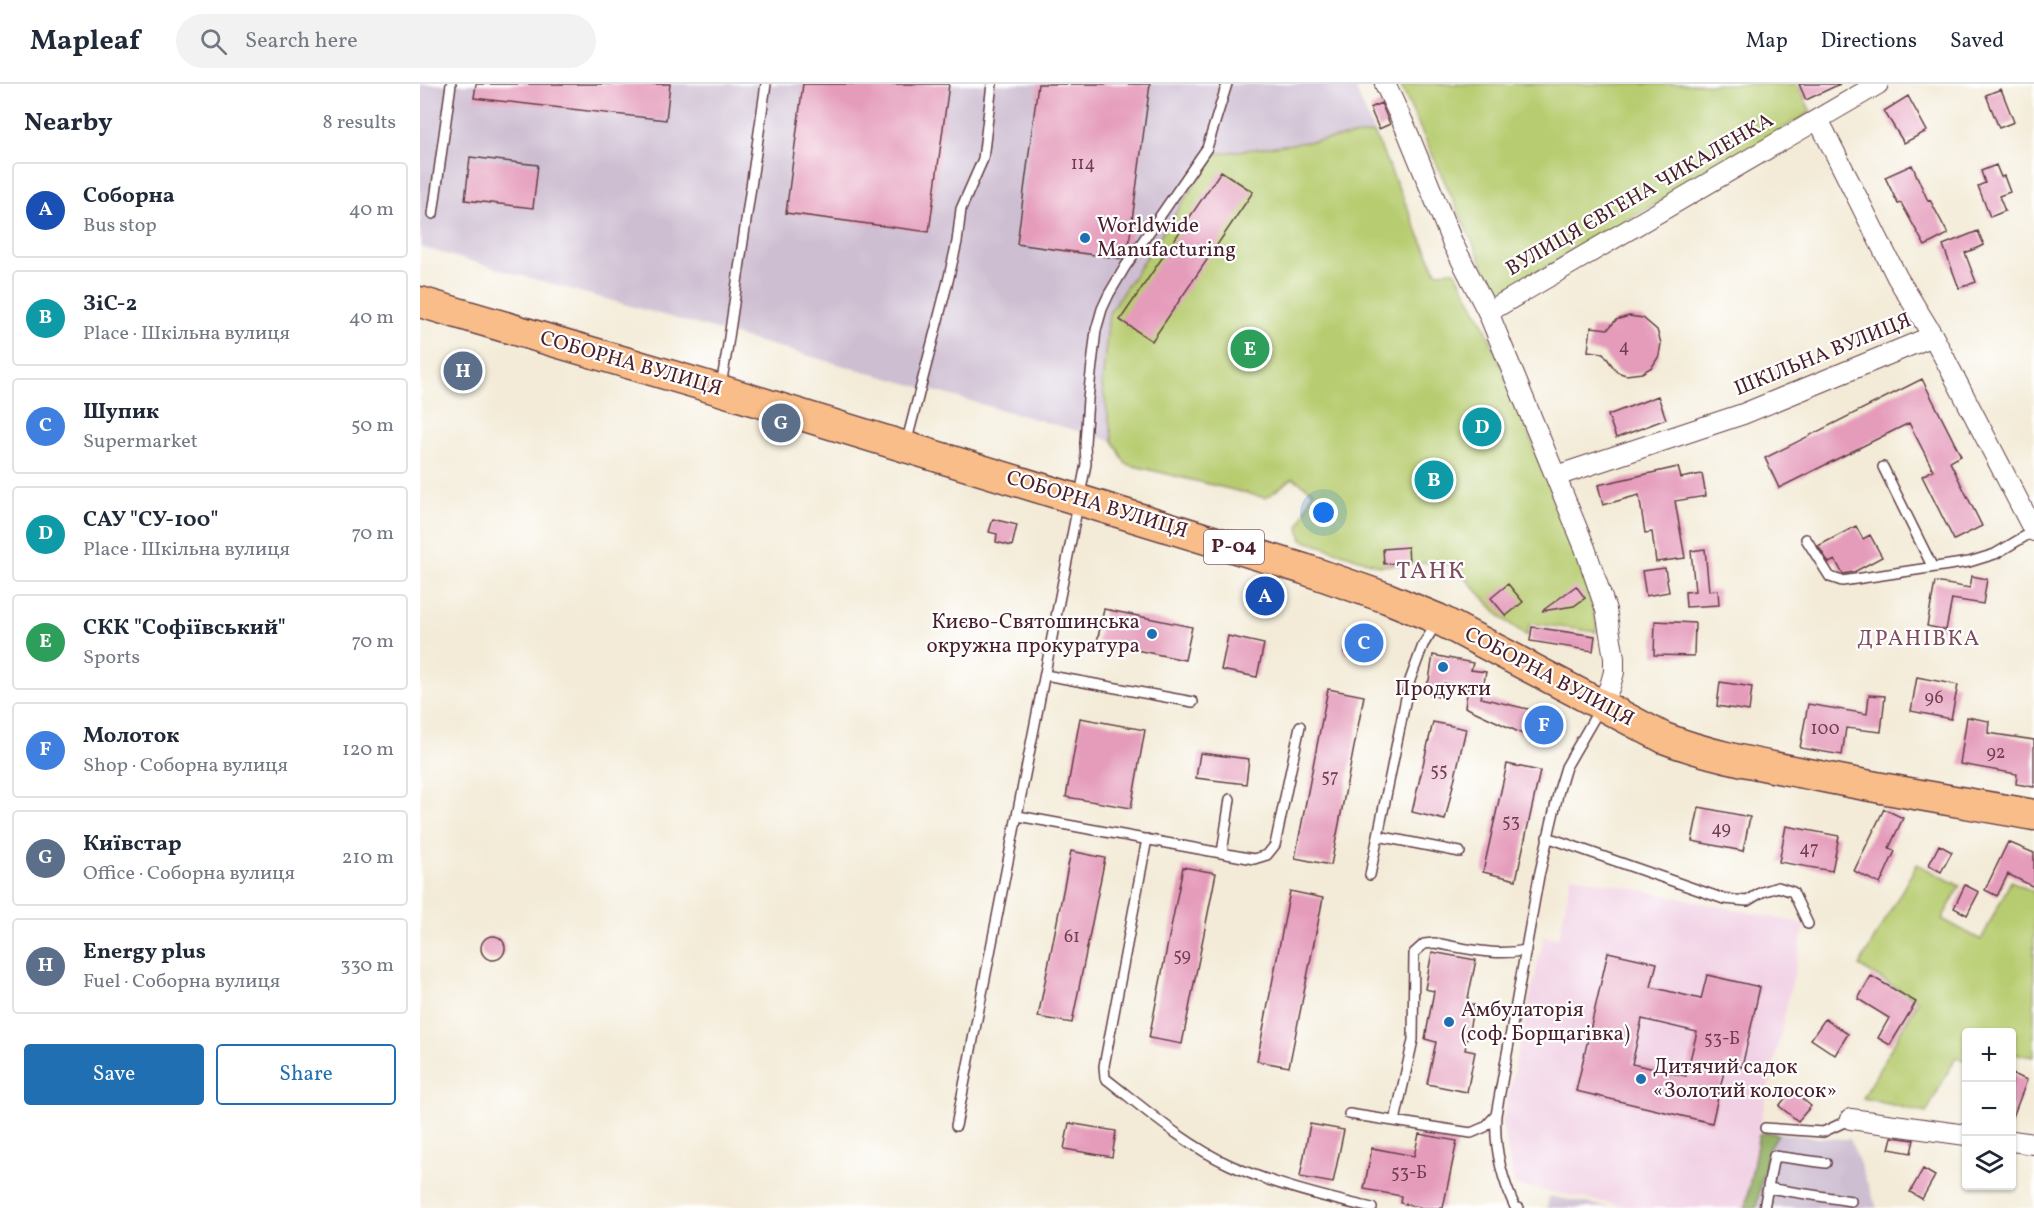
<!DOCTYPE html>
<meta charset="utf-8">
<style>
body{margin:0;font-family:Vollkorn,serif;background:#f2f2f3;color:#1f2937}
.controls{position:absolute;right:18px;bottom:18px;display:grid;overflow:hidden;border-radius:6px;box-shadow:0 2px 4px #0004}
.controls button{width:54px;height:54px;display:grid;place-items:center;padding:0;border:0;border-bottom:2px solid #e0e1e3;background:#fff;color:#1f2937;font:30px sans-serif}
.you{position:absolute;left:904px;top:429px;width:21px;height:21px;margin:-15px;border:4px solid #fff;border-radius:50%;background:#1a73e8;box-shadow:0 0 0 9px #1a73e833}
.badge{display:grid;place-items:center;width:39px;height:39px;border-radius:50%;background:#1f6fb2;color:#fff;font-size:20px;font-weight:700}
.pin{position:absolute;translate:-50% -50%;border:3px solid #fff;box-shadow:0 2px 6px #0006}
.list{margin:0;padding:0;list-style:none}
h2{display:flex;justify-content:space-between;align-items:center;height:78px;margin:0;padding:0 24px;font-size:26px}
h2 small{font-size:20px;font-weight:400;color:#747a83}
.list li{display:grid;grid-template-columns:39px 1fr auto;gap:18px;align-items:center;box-sizing:border-box;height:96px;margin:0 12px 12px;padding:0 12px;border:2px solid #e0e1e3;border-radius:6px}
.list b{display:block;font-size:22px;white-space:nowrap}
.list p{margin:0;font-size:20px;white-space:nowrap;color:#747a83}
.list em{font-size:20px;font-style:normal;color:#747a83}
.actions{display:flex;gap:12px;padding:18px 24px}
.actions a{flex:1;padding:14px 0;border:2px solid #1f6fb2;border-radius:6px;text-align:center;font-size:21px;color:#1f6fb2}
.actions .main{background:#1f6fb2;color:#fff}
.icon{flex:none;width:33px;height:33px;fill:none;stroke:currentColor;stroke-width:2;stroke-linecap:round;stroke-linejoin:round}
.map{position:relative;flex:none;width:1614px;height:1124px;overflow:hidden}
header{display:flex;align-items:center;gap:36px;box-sizing:border-box;height:84px;padding:0 30px;background:#fff;border-bottom:2px solid #e0e1e3}
header strong{font-size:28px}
nav{display:flex;gap:33px;margin-inline-start:auto;font-size:21px}
.search{width:420px;height:54px;background:#f2f2f3;display:flex;align-items:center;gap:15px;box-sizing:border-box;padding:0 21px;border-radius:33px;color:#747a83;font-size:22px}
main{display:flex}
aside{flex:1;background:#fff}
.map>svg:first-child{display:block}
.built{fill:#f1d0e4}
.industrial{fill:#cebed1}
.green{fill:#b7cc6f;stroke:#80764d;stroke-width:1.5}
.forest{fill:#91b062;stroke:#6e6846;stroke-width:1.5}
.building{fill:#e59cbb;fill-rule:evenodd}
.lines{fill:none;stroke-linecap:round;stroke-linejoin:round}
.service-casing{stroke:#633e45;stroke-width:12}
.minor-casing{stroke:#633e45;stroke-width:22}
.primary-casing{stroke:#633e45;stroke-width:33}
.service{stroke:#fff;stroke-width:9}
.minor{stroke:#fff;stroke-width:20}
.primary{stroke:#f8bd88;stroke-width:30}
.poi-dot{fill:#1f6fb2;stroke:#fff;stroke-width:2}
.labels{text-anchor:middle;dominant-baseline:central;stroke-width:4.5;stroke-linejoin:round;paint-order:stroke}
.number-label{font-size:18px;fill:#713e4f}
.shield{fill:#fff;stroke:#80626b;stroke-width:1.5}
.shield-label{font-size:20px;font-weight:bold;fill:#4a1f2b}
.street-label{font-size:21px;fill:#4a1f2b;stroke:#fff}
.poi-label{font-size:21px;fill:#4a1f2b;stroke:#fff;text-anchor:start}
.neighbourhood-label{font-size:22px;letter-spacing:1.5px;fill:#804b5d;stroke:#fff}
.quarter-label{font-size:24px;letter-spacing:1.5px;fill:#804b5d;stroke:#fff}
</style>
<header>
<strong>Mapleaf</strong>
<div class="search"><svg class="icon" aria-label="search" viewBox="0 0 24 24"><circle cx="10" cy="10" r="6"/><path d="M15 15l6 6"/></svg>Search here</div>
<nav><a>Map</a><a>Directions</a><a>Saved</a></nav>
</header>
<main>
<aside>
<h2>Nearby<small>8 results</small></h2>
<ul class="list">
<li><span class="badge" style="background:#1a4fb4">A</span><div><b>Соборна</b><p>Bus stop</p></div><em>40 m</em></li>
<li><span class="badge" style="background:#0f9aa8">B</span><div><b>ЗіС-2</b><p>Place · Шкільна вулиця</p></div><em>40 m</em></li>
<li><span class="badge" style="background:#3f7fe0">C</span><div><b>Шупик</b><p>Supermarket</p></div><em>50 m</em></li>
<li><span class="badge" style="background:#0f9aa8">D</span><div><b>САУ &quot;СУ-100&quot;</b><p>Place · Шкільна вулиця</p></div><em>70 m</em></li>
<li><span class="badge" style="background:#2e9e5b">E</span><div><b>СКК &quot;Софіївський&quot;</b><p>Sports</p></div><em>70 m</em></li>
<li><span class="badge" style="background:#3f7fe0">F</span><div><b>Молоток</b><p>Shop · Соборна вулиця</p></div><em>120 m</em></li>
<li><span class="badge" style="background:#5c6f8a">G</span><div><b>Київстар</b><p>Office · Соборна вулиця</p></div><em>210 m</em></li>
<li><span class="badge" style="background:#5c6f8a">H</span><div><b>Energy plus</b><p>Fuel · Соборна вулиця</p></div><em>330 m</em></li>
</ul>
<div class="actions"><a class="main">Save</a><a>Share</a></div>
</aside>
<div class="map">
<svg width="1614" height="1124" viewBox="0 0 1614 1124">
<rect width="100%" height="100%" fill="#fff"/>
<filter id="ink" filterUnits="userSpaceOnUse"><feTurbulence type="fractalNoise" baseFrequency=".0167" numOctaves="2"/><feDisplacementMap in="SourceGraphic" scale="12" xChannelSelector="R" yChannelSelector="G"/><feConvolveMatrix kernelMatrix="1 2 1 2 8 2 1 2 1" color-interpolation-filters="sRGB"/></filter>
<filter id="wash" filterUnits="userSpaceOnUse"><feTurbulence type="fractalNoise" baseFrequency=".008" numOctaves="4" result="noise"/><feDisplacementMap in="SourceGraphic" scale="24" xChannelSelector="R" yChannelSelector="G"/><feGaussianBlur stdDeviation="1.35" result="paint"/><feColorMatrix in="noise" values="0 0 0 0 0 0 0 0 0 0 0 0 0 0 0 0 0 1.4 0 .05"/><feComposite in="paint" operator="in"/></filter>
<g filter="url(#wash)">
<rect width="100%" height="100%" fill="#f3ebd7"/>
<path class="built" d="M1151 792 1385 840 1342 1033 1325 1124H1216L1095 1101 1082 1039 1124 852 1139 854Z"/>
<path class="industrial" d="M0 0H934L954 49 795 70 682 301 693 357 0 163Z
M1359 1049 1398 1054 1430 1055 1457 1124H1337L1349 1066Z
M1129 1112 1191 1124H1127Z"/>
<path class="green" d="M980 0H1377L1391 28 1278 96 1083 207 1072 201Z
M954 49 1016 188 1035 187 1064 240 1159 473 1177 541 1176 548 1110 539 1107 552 1082 534 1034 482 1019 478 960 482 882 456 879 443 893 407 873 394 846 414 706 380 693 357 682 301 689 229 795 70Z
M1497 780 1540 802 1522 835 1561 856 1591 797 1614 808V973L1592 969V948H1546V977L1536 973 1506 1029 1443 1014 1498 917 1439 882Z"/>
<path class="forest" d="M1346 1048 1358 1050 1348 1066 1336 1124H1325L1339 1050Z"/>
<g id="blocks">
<path class="building" d="M56 0H250L246 36 54 14Z
M383 0H529L509 148 366 129Z
M618 0H730L708 167 703 175 597 160Z
M1379 0H1420L1386 16Z
M1581 5 1594 38 1579 44 1566 11Z
M1488 12 1507 47 1484 59 1464 27Z
M961 19 970 40 959 45 950 24Z
M50 73 118 81 113 124 45 116Z
M1492 81 1508 117 1510 116 1528 150 1505 162 1481 119 1478 120 1465 93Z
M1576 81 1581 93 1584 92 1590 108 1579 112 1585 127 1570 133 1558 102 1565 99 1561 87Z
M801 87 833 108 732 257 700 236Z
M1558 147 1564 161 1545 169 1556 198 1539 204 1523 161Z
M1209 232 1223 234 1237 246 1241 259 1239 272 1232 283 1222 289 1206 291 1197 288 1183 269 1168 267 1171 243 1188 245 1196 236Z
M1502 295 1541 372 1530 378 1562 442 1534 456 1502 392 1513 386 1489 339 1359 404 1345 374Z
M1238 312 1246 335 1196 354 1188 331Z
M1258 383 1261 394 1282 390 1286 412 1255 417 1265 474 1236 478 1232 448 1225 449 1219 411 1183 421 1178 401Z
M573 435 597 441 592 462 576 458 577 450 569 448Z
M1436 442 1443 455 1450 451 1462 473 1434 488 1423 490 1415 476 1409 479 1398 462Z
M988 463 989 478 964 480 963 465Z
M1285 465 1289 507 1298 506 1299 521 1266 523 1265 508 1275 507 1271 467Z
M1245 484 1249 508 1226 512 1222 487Z
M1552 492 1567 495 1563 520 1532 515 1526 546 1507 542 1515 498 1550 504Z
M1088 500 1103 518 1086 532 1071 514Z
M1156 502 1165 514 1154 522 1122 527Z
M684 525 772 543 765 576 677 558Z
M1235 537 1275 539 1274 572 1234 571Z
M1112 543 1175 552 1173 567 1110 557Z
M928 548 952 553 948 573 924 569Z
M808 552 844 560 837 593 801 586Z
M1013 571 1053 579 1051 586 1066 588 1061 614 1116 627 1117 624 1137 629 1129 658 1105 651 1045 623 1048 603 1024 599 1018 613 1003 607 1009 596Z
M1497 593 1538 601 1531 635 1491 627Z
M1300 598 1332 603 1329 627 1297 622Z
M908 605 944 612 911 781 875 774Z
M1449 611 1465 612 1461 648 1426 644 1422 671 1380 664 1388 620 1447 630Z
M1547 633 1569 637 1568 649 1614 656V703L1596 700 1597 690 1540 680Z
M660 634 725 646 711 724 646 713Z
M1013 638 1046 645 1025 736 992 728Z
M780 669 829 675 826 700 776 694Z
M1087 680 1120 687 1096 796 1063 788Z
M1279 723 1330 733 1323 767 1272 757Z
M1464 725 1483 734 1469 764 1475 767 1460 800 1434 787Z
M1366 742 1419 752 1412 787 1359 778Z
M1588 758 1614 769V803L1588 790 1577 812 1565 806Z
M1519 761 1532 768 1521 788 1509 781Z
M651 767 685 774 652 939 618 933Z
M763 783 796 789 762 960 729 954Z
M1545 801 1559 808 1547 831 1534 824Z
M870 807 903 814 869 983 837 977Z
M61 864a12 12 0 1 1 24 0a12 12 0 1 1-24 0Z
M1012 868 1056 876 1047 919 1054 921 1045 966 1055 968 1047 1008 1007 1000 1016 958 1005 955 1014 907 1005 905Z
M1188 868 1237 879 1231 903 1281 915 1287 891 1340 903 1322 983 1306 979 1292 1039 1156 1007ZM1222 935 1277 948 1266 992 1212 980Z
M1451 892 1496 918 1470 961 1458 954 1469 934 1438 915Z
M1405 935 1428 950 1415 971 1391 955Z
M1592 990 1607 996 1593 1033H1592Z
M1372 1006 1391 1022 1378 1037 1359 1022Z
M649 1039 696 1047 692 1073 644 1065Z
M890 1040 924 1046 913 1099 880 1093Z
M999 1050 1037 1057 1023 1124H1004L980 1119 981 1112 944 1105 952 1064 994 1072Z
M1472 1053 1494 1056 1491 1069 1469 1065Z
M1503 1085 1515 1092 1502 1115 1490 1108Z"/>
</g>
</g>
<g filter="url(#ink)">
<use href="#blocks" fill-opacity="0" stroke="#633e45" stroke-width="1.5"/>
<g class="lines">
<defs>
<path id="service" d="M13 130 31 0
M301 301 307 267 346 0
M486 360 528 197 537 158 541 125 563 75 572 0
M1463 383 1512 482
M1386 455 1410 493 1422 497 1549 478 1575 470 1614 447
M625 591 773 618
M598 732 834 775 847 771 855 761 880 642
M958 752 1040 768
M1127 753 1304 815 1327 817 1342 808 1358 803 1373 808 1388 840
M727 755 684 982 685 994C725 1025 764 1060 810 1081 852 1100 907 1114 952 1124
M802 769 810 715
M950 791 989 599 1003 561 1016 540
M929 1030 1051 1049 1065 1043 1076 1031
M975 1037 993 956 994 869 1004 860 1014 859C1045 864 1076 873 1106 866
M536 1042 666 380 665 359 668 315 676 246 682 225 689 210 705 183 787 64 807 0
M1345 1044 1403 1048 1431 1035
M1348 1104 1431 1117
M1099 1124 1095 1123C1082 1095 1074 1062 1076 1031L1119 792 1139 706 1146 683 1180 624
M1344 1124 1354 1072 1406 1079"/>
<path id="minor" d="M965 0 987 47 1033 160 1068 228 1165 464 1186 526 1194 574V588L1190 602 1181 622
M1398 35 1477 193 1513 252 1614 447
M1068 228 1458 0
M1136 392 1323 330 1513 252
M1431 1035 1546 1051
M1592 1057 1614 1060"/>
<path id="primary" d="M0 218 300 306 884 485 967 514 1018 535 1244 654C1293 673 1343 681 1394 691 1467 706 1541 718 1614 731"/>
</defs>
<use href="#service" class="service-casing"/>
<use href="#minor" class="minor-casing"/>
<use href="#primary" class="primary-casing"/>
<use href="#service" class="service"/>
<use href="#minor" class="minor"/>
<use href="#primary" class="primary"/>
</g>
</g>
<g class="poi-dot">
<circle cx="665" cy="154" r="6"/>
<circle cx="732" cy="550" r="6"/>
<circle cx="1023" cy="583" r="6"/>
<circle cx="1029" cy="938" r="6"/>
<circle cx="1221" cy="995" r="6"/>
</g>
<g class="labels">
<g class="number-label">
<text x="663" y="80">114</text>
<text x="1204" y="263">4</text>
<text x="1514" y="614">96</text>
<text x="1405" y="645">100</text>
<text x="1576" y="669">92</text>
<text x="1019" y="687">55</text>
<text x="910" y="693">57</text>
<text x="1091" y="738">53</text>
<text x="1301" y="745">49</text>
<text x="1389" y="765">47</text>
<text x="652" y="853">61</text>
<text x="762" y="872">59</text>
<text x="1302" y="955">53-Б</text>
<text x="989" y="1089">53-Б</text>
</g>
<rect class="shield" x="784" y="446" width="60" height="34" rx="4.5"/>
<g class="shield-label">
<text x="814" y="463">Р-04</text>
</g>
<g class="street-label">
<text transform="translate(1220 111) rotate(-30)">ВУЛИЦЯ ЄВГЕНА ЧИКАЛЕНКА</text>
<text transform="translate(1403 271) rotate(-22)">ШКІЛЬНА ВУЛИЦЯ</text>
<text transform="translate(211 280) rotate(16)">СОБОРНА ВУЛИЦЯ</text>
<text transform="translate(677 421) rotate(17)">СОБОРНА ВУЛИЦЯ</text>
<text transform="translate(1129 593) rotate(28)">СОБОРНА ВУЛИЦЯ</text>
</g>
<g class="poi-label">
<text x="677" y="142">Worldwide<tspan x="677" dy="24">Manufacturing</tspan></text>
<text x="720" y="538" text-anchor="end">Києво-Святошинська<tspan x="720" dy="24">окружна прокуратура</tspan></text>
<text x="1023" y="605" text-anchor="middle">Продукти</text>
<text x="1041" y="926">Амбулаторія<tspan x="1041" dy="24">(соф. Борщагівка)</tspan></text>
<text x="1233" y="983">Дитячий садок<tspan x="1233" dy="24">«Золотий колосок»</tspan></text>
</g>
<g class="neighbourhood-label">
<text x="1499" y="555">ДРАНІВКА</text>
</g>
<g class="quarter-label">
<text x="1011" y="488">ТАНК</text>
</g>
</g>
</svg>
<div class="controls">
<button>+</button>
<button>−</button>
<button><svg class="icon" aria-label="layers" viewBox="0 0 24 24"><path d="M12 4l9 5-9 5-9-5zM3 14l9 5 9-5"/></svg></button>
</div>
<div class="you"></div>
<div class="pin badge" style="left:845px;top:512px;background:#1a4fb4">A</div>
<div class="pin badge" style="left:1014px;top:396px;background:#0f9aa8">B</div>
<div class="pin badge" style="left:944px;top:559px;background:#3f7fe0">C</div>
<div class="pin badge" style="left:1062px;top:343px;background:#0f9aa8">D</div>
<div class="pin badge" style="left:830px;top:265px;background:#2e9e5b">E</div>
<div class="pin badge" style="left:1124px;top:641px;background:#3f7fe0">F</div>
<div class="pin badge" style="left:361px;top:339px;background:#5c6f8a">G</div>
<div class="pin badge" style="left:43px;top:287px;background:#5c6f8a">H</div>
</div>
</main>
